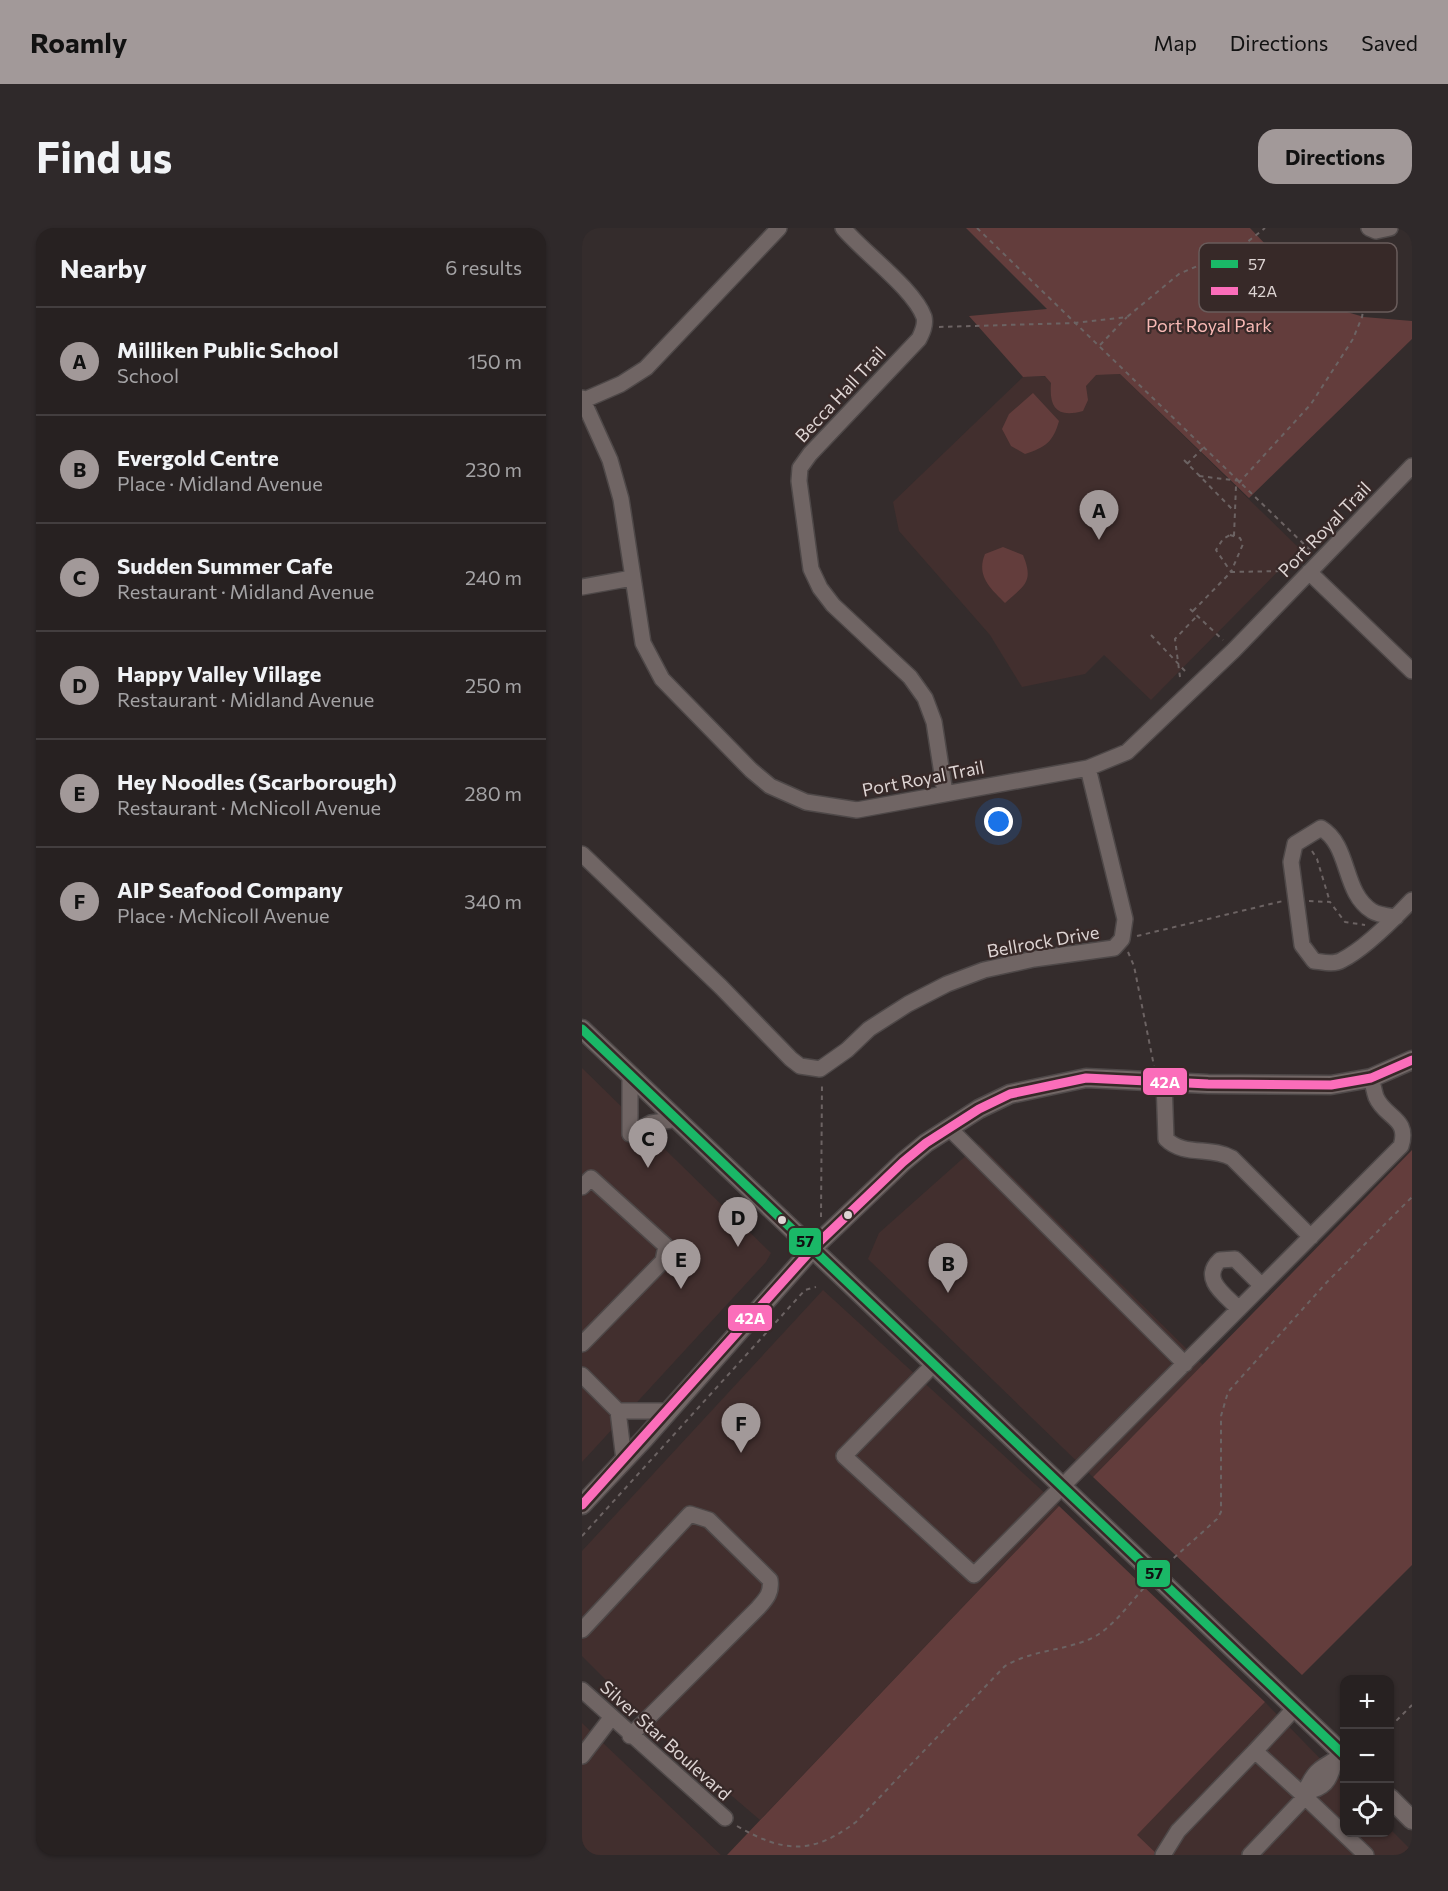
<!DOCTYPE html>
<meta charset="utf-8">
<style>
body{margin:0;font-family:Commissioner,sans-serif;background:#2f292a;color:#f1f3f6}
.controls{position:absolute;right:18px;bottom:18px;display:grid;overflow:hidden;border-radius:12px;box-shadow:0 2px 4px #0004}
.controls button{width:54px;height:54px;display:grid;place-items:center;padding:0;border:0;border-bottom:2px solid #433e3f;background:#272121;color:#f1f3f6;font:30px sans-serif}
.you{position:absolute;left:417px;top:594px;width:21px;height:21px;margin:-15px;border:4px solid #fff;border-radius:50%;background:#1a73e8;box-shadow:0 0 0 9px #1a73e833}
.badge{display:grid;place-items:center;width:39px;height:39px;border-radius:50%;background:#a29999;color:#111;font-size:20px;font-weight:700}
.pin{position:absolute;translate:-50% -50px;filter:drop-shadow(0 2px 3px #0008)}
.pin::after{content:'';position:absolute;top:32px;width:21px;height:18px;background:inherit;clip-path:polygon(0 0,100% 0,50% 100%)}
.list{margin:0;padding:0;list-style:none}
h2{display:flex;justify-content:space-between;align-items:center;height:78px;margin:0;padding:0 24px;font-size:26px}
h2 small{font-size:20px;font-weight:400;color:#a4a3a5}
.list li{display:grid;grid-template-columns:39px 1fr auto;gap:18px;align-items:center;box-sizing:border-box;height:108px;padding:0 24px;border-top:2px solid #433e3f}
.list b{display:block;font-size:22px;white-space:nowrap}
.list p{margin:0;font-size:20px;white-space:nowrap;color:#a4a3a5}
.list em{font-size:20px;font-style:normal;color:#a4a3a5}
.icon{flex:none;width:33px;height:33px;fill:none;stroke:currentColor;stroke-width:2;stroke-linecap:round;stroke-linejoin:round}
.map{position:relative;flex:none;width:830px;height:1627px;overflow:hidden;border-radius:18px}
header{display:flex;align-items:center;gap:36px;box-sizing:border-box;height:84px;padding:0 30px;background:#a29999;color:#111}
header strong{font-size:28px}
nav{display:flex;gap:33px;margin-inline-start:auto;font-size:21px}
.intro{display:flex;align-items:center;justify-content:space-between;box-sizing:border-box;height:144px;padding:0 36px}
h1{margin:0;font-size:42px}
.button{padding:15px 27px;border-radius:18px;background:#a29999;color:#111;font-size:21px;font-weight:700}
main{display:flex;gap:36px;padding:0 36px}
aside{flex:1;background:#272121;border-radius:18px;box-shadow:0 2px 4px #0004}
.map>svg:first-child{display:block}
.built{fill:#422f2e}
.green{fill:#633d3c}
.lines{fill:none;stroke-linecap:round;stroke-linejoin:round}
.minor-casing{stroke:#4e4848;stroke-width:18}
.major-casing{stroke:#4e4848;stroke-width:21}
.path{stroke:#6c6363;stroke-width:2;stroke-dasharray:4.5 4.5;stroke-linecap:butt}
.minor{stroke:#706564;stroke-width:15}
.major{stroke:#716665;stroke-width:18}
.bus-1-casing{stroke:#372928;stroke-width:14}
.bus-2-casing{stroke:#372928;stroke-width:14}
.bus-1{stroke:#1ab867;stroke-width:9}
.bus-2{stroke:#fb6dba;stroke-width:9}
.bus-dot{fill:#ddd4d3;stroke:#372928;stroke-width:2}
.labels{text-anchor:middle;dominant-baseline:central;stroke-width:4.5;stroke-linejoin:round;paint-order:stroke}
.park-label{font-size:18px;fill:#f8b9b5;stroke:#372928}
.street-label{font-size:18px;fill:#ddd4d3;stroke:#372928}
.key{fill:#372928;stroke:#695c5b;stroke-width:1.5}
.key-label{font-size:16px;fill:#ddd4d3}
.line-badge{stroke:#372928;stroke-width:2}
.badge-label{font-size:16px;text-anchor:middle;font-weight:bold;fill:#fff}
.pale-badge-label{font-size:16px;text-anchor:middle;font-weight:bold;fill:#111}
</style>
<header>
<strong>Roamly</strong>
<nav><a>Map</a><a>Directions</a><a>Saved</a></nav>
</header>
<div class="intro"><h1>Find us</h1><a class="button">Directions</a></div>
<main>
<aside>
<h2>Nearby<small>6 results</small></h2>
<ul class="list">
<li><span class="badge">A</span><div><b>Milliken Public School</b><p>School</p></div><em>150 m</em></li>
<li><span class="badge">B</span><div><b>Evergold Centre</b><p>Place · Midland Avenue</p></div><em>230 m</em></li>
<li><span class="badge">C</span><div><b>Sudden Summer Cafe</b><p>Restaurant · Midland Avenue</p></div><em>240 m</em></li>
<li><span class="badge">D</span><div><b>Happy Valley Village</b><p>Restaurant · Midland Avenue</p></div><em>250 m</em></li>
<li><span class="badge">E</span><div><b>Hey Noodles (Scarborough)</b><p>Restaurant · McNicoll Avenue</p></div><em>280 m</em></li>
<li><span class="badge">F</span><div><b>AIP Seafood Company</b><p>Place · McNicoll Avenue</p></div><em>340 m</em></li>
</ul>
</aside>
<div class="map">
<svg width="830" height="1627" viewBox="0 0 830 1627">
<rect width="100%" height="100%" fill="#342c2c"/>
<path class="built" d="M538 146 718 321 569 472 522 427 503 446 440 459 408 407 317 303 311 274 441 149Z
M0 840 189 1025 184 1034 0 1234Z
M397 916 621 1137 511 1249 286 1031 297 1005Z
M241 1062 477 1278 178 1592 81 1509 0 1428V1323Z
M683 1474 762 1555V1604H808V1601L830 1623V1627H576L554 1607Z
M0 1495 139 1627H0Z"/>
<path class="green" d="M384 0H668L741 77 782 89 830 93V111L667 270 538 146 514 147 504 158 506 172 501 183C475 190 467 180 469 155L463 148 441 149 387 88 465 81Z
M451 165 477 193C471 214 464 219 443 226L429 218 420 201 427 186Z
M421 319 441 327C452 354 443 357 423 375 408 360 394 348 403 326Z
M830 922V1337L720 1447 511 1249Z
M477 1278 683 1474 555 1607 576 1627H145Z"/>
<g class="lines">
<defs>
<path id="minor" d="M261 0C281 24 332 61 342 89 344 97 340 105 337 111L228 226 218 240 217 253 229 341 238 360 251 377 328 449 343 470 352 494 363 565
M787 0 794 3 808 0
M0 170 28 232 39 271 61 415 80 451 169 542 188 558 224 574 275 582 506 540 545 524 652 422 830 238
M0 173 39 156 64 140 197 0
M727 344 830 443
M0 359 50 350
M0 626 139 759 209 831 218 838 238 841 265 822 287 801 326 776 365 756 402 742 452 731 532 720 540 711 543 691 506 540
M814 689C807 688 796 687 790 683 760 664 769 618 739 600L713 616 709 634 720 717 732 733C741 734 752 737 760 732 783 721 812 691 830 672
M582 853 584 911C602 929 629 918 650 930L729 1009
M367 900 603 1136
M48 906V846
M48 906 69 895 96 891
M0 959 9 950 84 1018 81 1033 0 1116
M657 1081C643 1067 618 1051 638 1032L653 1031 680 1058
M352 1136 262 1228 392 1347 819 918C828 890 803 890 794 869 792 863 791 856 789 850
M0 1147 36 1183 42 1232
M36 1183H86
M0 1402 108 1286 127 1292 188 1352C190 1365 184 1371 176 1380L48 1508
M0 1462 143 1590
M713 1480 673 1523 720 1566
M761 1525C753 1533 744 1536 737 1542 728 1549 727 1559 720 1566L784 1627
M0 1528 29 1490
M723 1564C742 1561 748 1553 752 1535
M581 1627 596 1603 673 1523
M668 1627 723 1569"/>
<path id="major" d="M0 801 762 1527
M0 1277 63 1210 231 1020 321 934 344 915 397 881 428 866 504 850 626 856 749 857 789 850 830 832
M808 1570 830 1592"/>
</defs>
<use href="#minor" class="minor-casing"/>
<use href="#major" class="major-casing"/>
<path class="path" d="M395 0 729 323
M357 99 492 95 545 89 597 46 659 19 683 0
M518 117 545 89
M602 232 651 282
M605 236 622 219
M617 248 658 253
M648 307 658 310 661 316 649 344 634 322 641 311Z
M652 308 654 258 729 176 771 111 780 89 792 16
M608 381 641 412
M611 383 649 344 703 343 707 347
M569 407 604 444
M598 449 593 411 615 388
M730 623 735 631 748 674
M727 673 748 674 763 694 783 697
M555 708 701 673
M546 724 552 738 572 838
M239 989 240 855
M0 1308 223 1062 234 1059
M585 1336 635 1291 639 1284V1188L646 1164 745 1054 830 969
M808 1499 830 1477
M155 1598C202 1625 230 1627 274 1594L423 1438C450 1422 480 1423 508 1411 530 1401 546 1377 562 1360"/>
<use href="#minor" class="minor"/>
<use href="#major" class="major"/>
<defs>
<path id="bus-1" d="M0 801 762 1527"/>
<path id="bus-2" d="M0 1277 231 1020 321 934 344 915 397 881 428 866 504 850 626 856 749 857 789 850 830 832"/>
</defs>
<use href="#bus-1" class="bus-1-casing"/>
<use href="#bus-2" class="bus-2-casing"/>
<use href="#bus-1" class="bus-1"/>
<use href="#bus-2" class="bus-2"/>
</g>
<g class="bus-dot">
<circle cx="266" cy="987" r="5"/>
<circle cx="200" cy="992" r="5"/>
</g>
<g class="labels">
<g class="park-label">
<text x="627" y="97">Port Royal Park</text>
</g>
<g class="street-label">
<text transform="translate(258 166) rotate(-47)">Becca Hall Trail</text>
<text transform="translate(742 301) rotate(-46)">Port Royal Trail</text>
<text transform="translate(341 550) rotate(-11)">Port Royal Trail</text>
<text transform="translate(461 713) rotate(-10)">Bellrock Drive</text>
<text transform="translate(84 1512) rotate(42)">Silver Star Boulevard</text>
</g>
</g>
<rect x="617" y="15" width="198" height="69" rx="9" class="key"/>
<rect x="629" y="32" width="27" height="8" fill="#1ab867"/>
<rect x="629" y="59" width="27" height="8" fill="#fb6dba"/>
<g class="key-label">
<text x="666" y="42">57</text>
<text x="666" y="69">42A</text>
</g>
<g class="line-badge">
<rect x="560" y="839" width="46" height="29" rx="6" fill="#fb6dba"/>
<rect x="206" y="999" width="34" height="29" rx="6" fill="#1ab867"/>
<rect x="145" y="1076" width="46" height="28" rx="6" fill="#fb6dba"/>
<rect x="554" y="1331" width="35" height="29" rx="6" fill="#1ab867"/>
</g>
<g class="badge-label">
<text x="583" y="860">42A</text>
<text x="168" y="1096">42A</text>
</g>
<g class="pale-badge-label">
<text x="223" y="1019">57</text>
<text x="572" y="1351">57</text>
</g>
</svg>
<div class="controls">
<button>+</button>
<button>−</button>
<button><svg class="icon" aria-label="locate" viewBox="0 0 24 24"><circle cx="12" cy="12" r="6"/><path d="M12 2v4M12 18v4M2 12h4M18 12h4"/></svg></button>
</div>
<div class="you"></div>
<div class="pin badge" style="left:517px;top:312px">A</div>
<div class="pin badge" style="left:366px;top:1065px">B</div>
<div class="pin badge" style="left:66px;top:940px">C</div>
<div class="pin badge" style="left:156px;top:1019px">D</div>
<div class="pin badge" style="left:99px;top:1061px">E</div>
<div class="pin badge" style="left:159px;top:1225px">F</div>
</div>
</main>
